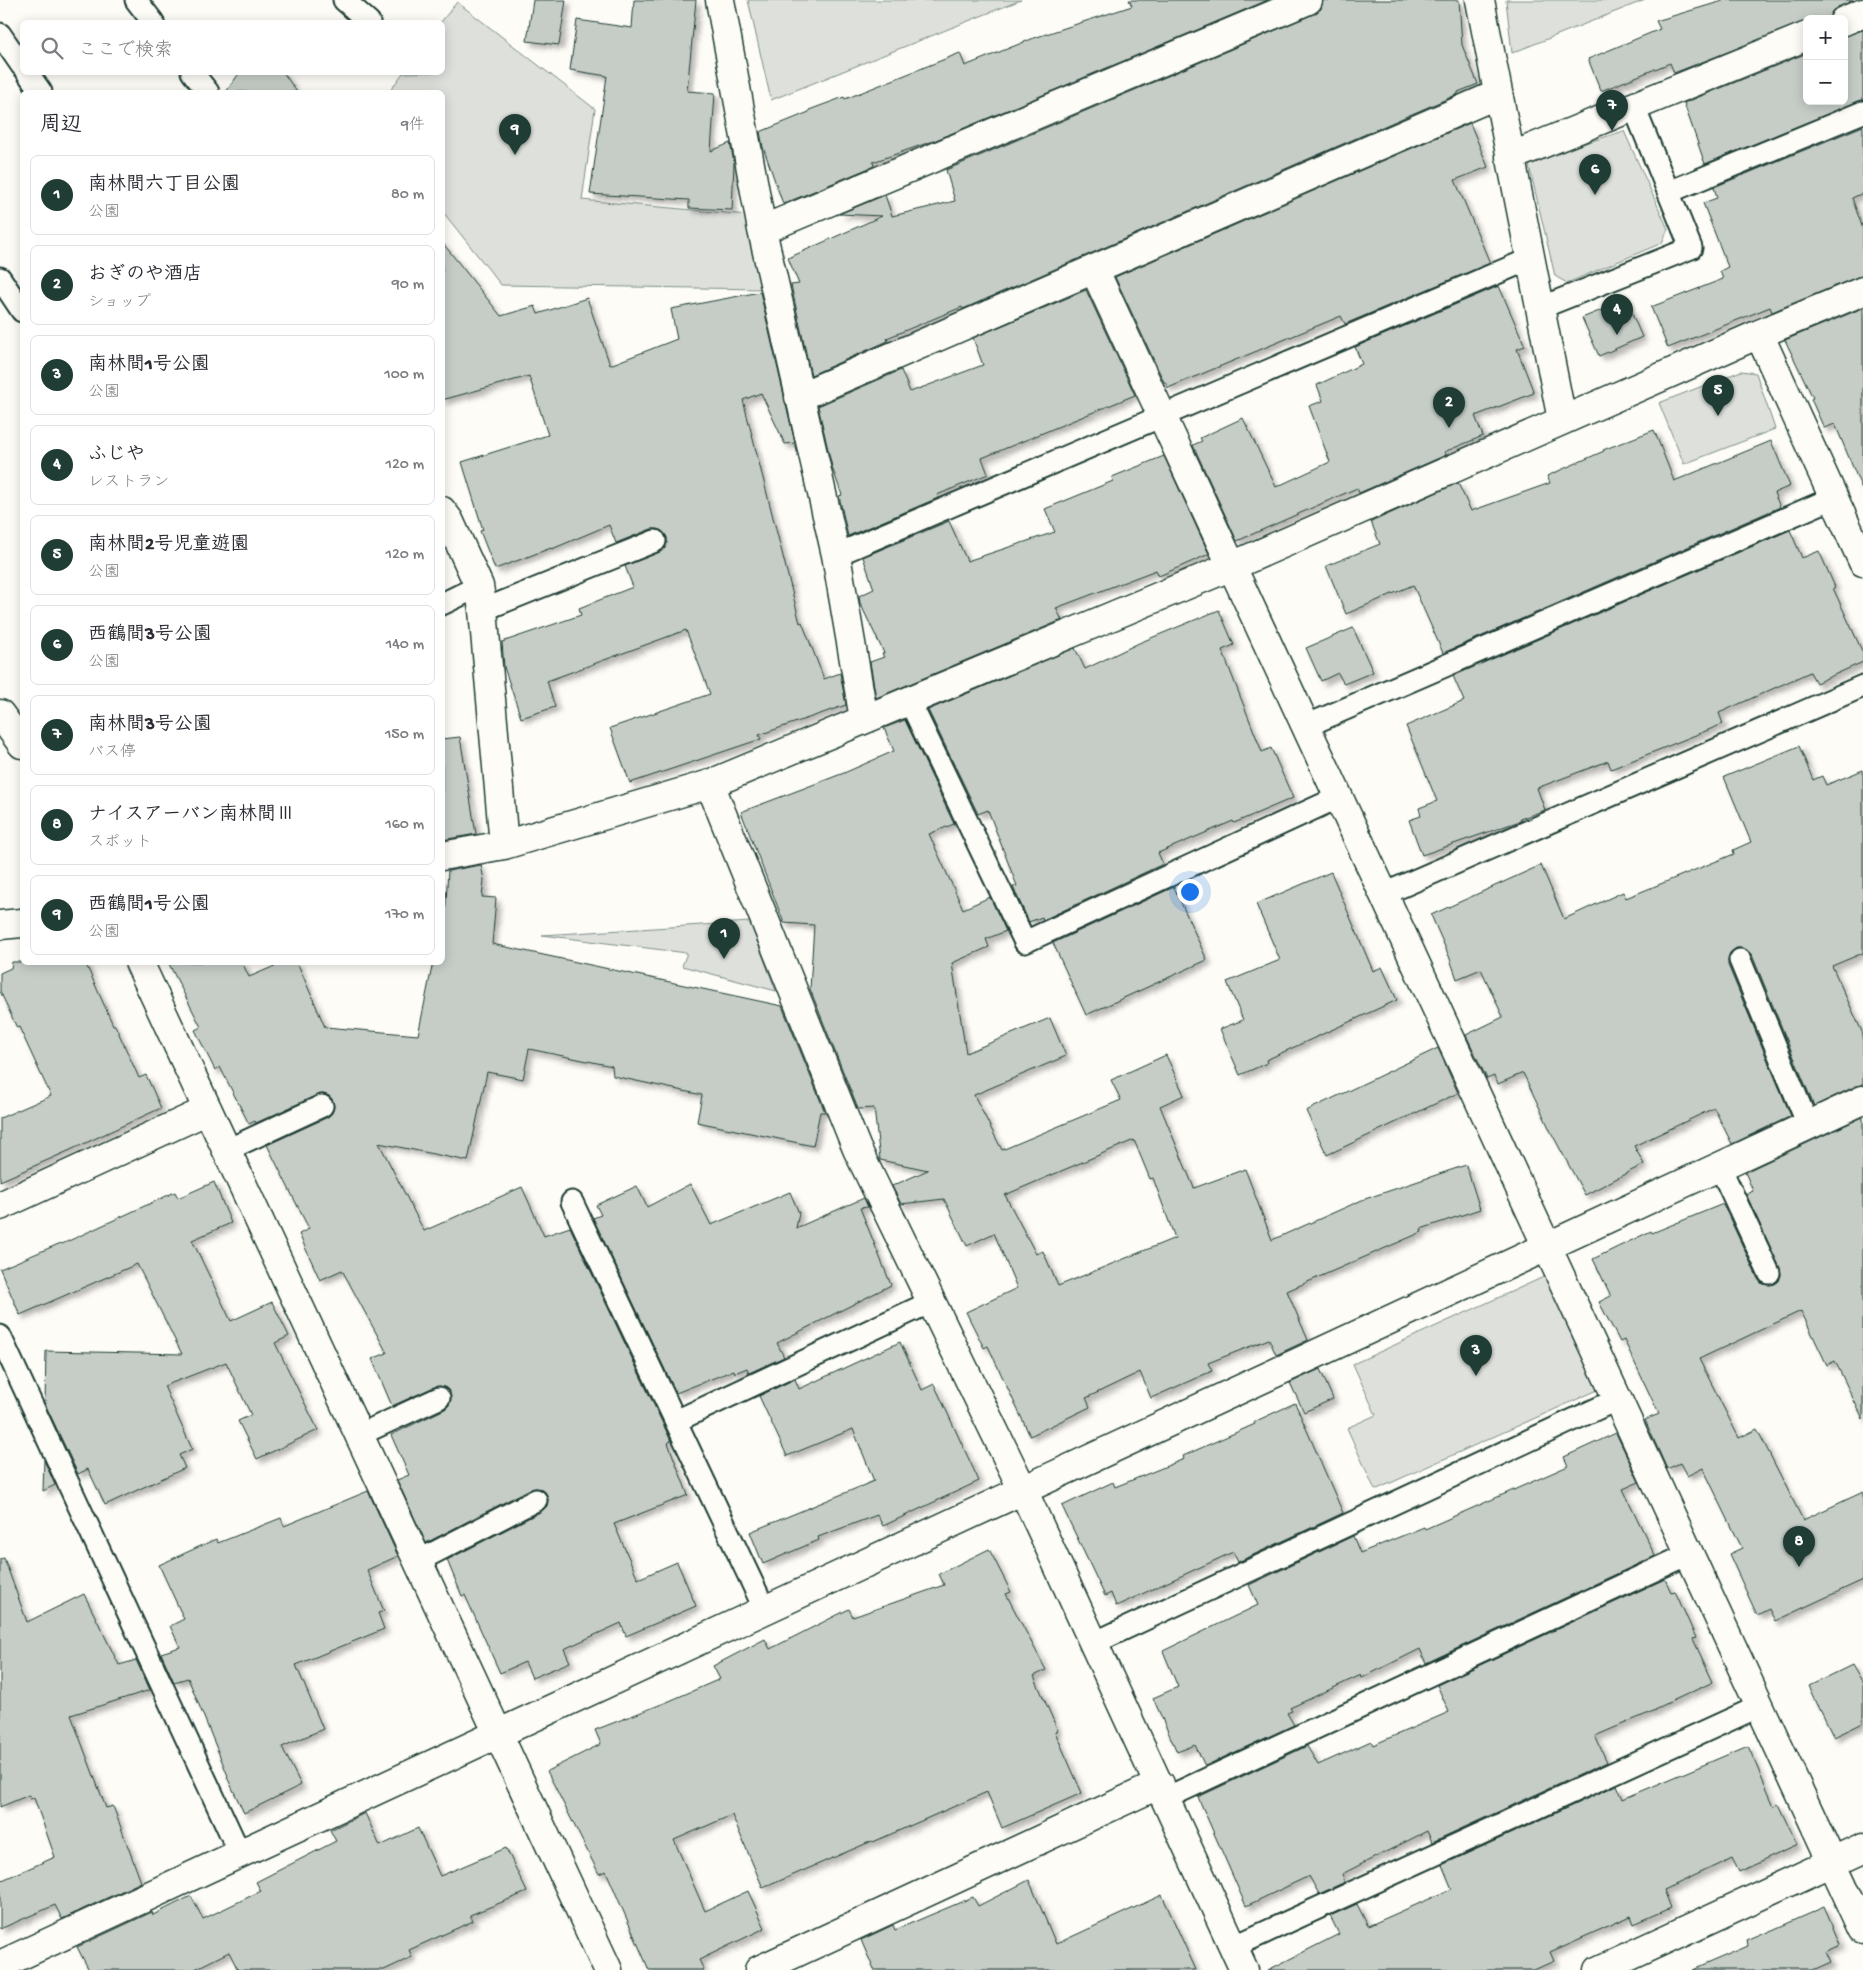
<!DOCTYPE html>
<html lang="ja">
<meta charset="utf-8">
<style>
body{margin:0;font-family:"Gochi Hand","Klee One",sans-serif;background:#f2f2f3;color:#2b2b33}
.controls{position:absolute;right:15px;top:15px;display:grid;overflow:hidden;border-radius:8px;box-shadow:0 2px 12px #0003}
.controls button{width:45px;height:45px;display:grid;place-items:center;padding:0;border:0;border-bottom:1px solid #e1e1e2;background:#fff;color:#2b2b33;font:25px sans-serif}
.you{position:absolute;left:1189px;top:891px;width:18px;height:18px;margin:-12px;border:4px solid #fff;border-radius:50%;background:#1a73e8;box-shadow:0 0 0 8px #1a73e833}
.badge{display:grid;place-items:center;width:32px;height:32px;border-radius:50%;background:#1f3d34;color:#fff;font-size:16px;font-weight:700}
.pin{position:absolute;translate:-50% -41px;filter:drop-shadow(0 1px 2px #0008)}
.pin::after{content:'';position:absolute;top:26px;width:18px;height:15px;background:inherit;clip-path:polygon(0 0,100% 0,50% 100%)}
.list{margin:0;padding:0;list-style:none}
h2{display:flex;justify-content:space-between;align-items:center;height:65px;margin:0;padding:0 20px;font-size:21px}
h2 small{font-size:16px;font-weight:400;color:#7c7c81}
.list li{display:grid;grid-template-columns:32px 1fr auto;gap:15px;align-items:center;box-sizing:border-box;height:80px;margin:0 10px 10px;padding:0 10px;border:1px solid #e1e1e2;border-radius:8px}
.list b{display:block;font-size:19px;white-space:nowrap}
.list p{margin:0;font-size:16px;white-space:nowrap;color:#7c7c81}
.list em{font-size:16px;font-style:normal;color:#7c7c81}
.icon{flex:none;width:28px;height:28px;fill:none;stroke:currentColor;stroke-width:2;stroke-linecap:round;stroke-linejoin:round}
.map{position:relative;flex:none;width:1863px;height:1970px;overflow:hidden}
.search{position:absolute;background:#fff;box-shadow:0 2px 12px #0003;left:20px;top:20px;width:425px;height:55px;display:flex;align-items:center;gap:12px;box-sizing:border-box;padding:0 18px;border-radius:8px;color:#7c7c81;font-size:19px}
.panel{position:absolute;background:#fff;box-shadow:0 2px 12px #0003;left:20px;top:90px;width:425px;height:875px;border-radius:8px}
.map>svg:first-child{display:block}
.green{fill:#dde0db;stroke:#7e8e88}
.building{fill:#c6cdc7;stroke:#1f3d34;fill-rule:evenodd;filter:url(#shadow)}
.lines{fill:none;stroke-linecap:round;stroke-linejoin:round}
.lane-casing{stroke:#1f3d34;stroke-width:25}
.street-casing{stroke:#1f3d34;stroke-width:31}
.lane{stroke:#fdfcf7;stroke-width:21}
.street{stroke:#fdfcf7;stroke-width:28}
</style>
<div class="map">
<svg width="1863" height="1970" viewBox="0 0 1863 1970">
<defs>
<filter id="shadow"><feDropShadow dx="4.5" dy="4.5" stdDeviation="2.5" flood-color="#0004"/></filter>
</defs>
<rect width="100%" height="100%" fill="#fdfcf7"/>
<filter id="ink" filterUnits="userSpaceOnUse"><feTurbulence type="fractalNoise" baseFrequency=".02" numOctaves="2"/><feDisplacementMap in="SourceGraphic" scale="10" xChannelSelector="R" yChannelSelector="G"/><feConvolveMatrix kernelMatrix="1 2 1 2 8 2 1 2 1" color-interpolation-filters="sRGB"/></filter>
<g filter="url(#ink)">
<path class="green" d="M748 0H1021L771 100Z
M1506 0H1645L1512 53Z
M457 2 595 109 582 200 748 215 762 289 501 285 443 212 442 92H389L403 73 442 72 441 22Z
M1624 131 1668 229 1662 243 1567 283 1555 276 1528 161Z
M1741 371 1756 373 1775 429 1684 464 1659 403Z
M750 922 776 991 682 966 687 953 542 935Z
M1548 1275 1600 1389 1375 1490 1347 1428 1376 1415 1353 1364Z"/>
<path class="building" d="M533 0H566L559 45 527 41Z
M634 0H696L687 91 715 93 711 151 730 143 734 162 732 210 689 208V200L590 194 607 76 570 70 577 20 632 28Z
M1129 0H1268L936 140 873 162 874 166 783 204 763 147 760 132 809 112V110L844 97 845 99 960 53 965 66 1034 38 1132 6Z
M1323 0H1459L1462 45 1478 84 1458 92V94L963 309 962 307 887 338 888 341 811 375 791 285 799 284 788 258 882 216 839 214 885 195 892 216 955 201 946 170 1314 14 1321 9Z
M1726 0H1854L1838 7 1832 11 1829 19H1807V21L1674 73 1670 63 1601 91 1588 59 1660 29 1656 21Z
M1863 30V100L1705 164 1684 103 1807 53V101H1844V36Z
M240 72H283L297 92H226Z
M1470 123 1488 167 1455 180 1490 263 1345 324 1341 316 1168 388 1165 382H1164L1115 277Z
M1863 126V193L1852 198 1863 229V276L1857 277 1772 312 1770 307 1668 348 1651 307 1723 279 1720 271 1728 267 1703 203 1717 198 1714 187Z
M442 242 501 316 535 306 538 314 587 298 610 365 677 339 671 309 760 292 795 443 785 444 761 393 743 400 800 623 802 622 824 679 840 673 846 705 759 735 761 739 630 783 610 728 710 694 686 630 547 681 555 707 521 718 504 667 502 642 581 615 579 608 633 587 625 566 660 552 665 548 667 543V537L662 531 657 529H651L616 543 609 525 552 549 551 548 495 569 480 531 483 530 462 462 548 435 529 376 442 400Z
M1499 286 1525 346 1517 349 1534 393 1475 416 1483 436 1444 452 1446 455 1359 493 1357 488 1237 541 1193 445 1202 441 1200 438 1243 418 1276 487 1330 462 1309 406 1323 401 1317 385 1362 364 1355 347Z
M1086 290 1135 395 982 458 988 474 937 495 938 498 848 536 839 496 842 495 832 467 818 406 901 370 910 392 983 365 973 338Z
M1626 300 1642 337 1599 356 1582 318Z
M1863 308V489H1862L1835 424 1824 428 1811 399 1813 398 1785 340Z
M1654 430 1674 481 1771 441 1790 486 1774 493 1780 507 1443 653 1413 585 1346 614 1326 566 1380 544 1371 522 1458 483 1471 511 1550 483 1547 476 1604 451 1603 450Z
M1164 456 1209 554 1159 576 1156 570 1056 608 1062 620 876 698 870 662 884 657 882 654 884 653 860 603 859 596 874 589 863 557 949 521 967 561 1055 532 1045 509 1113 481 1112 477Z
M1790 530 1802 558 1819 551 1835 587 1833 588 1863 653V662L1816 683 1810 672 1719 713 1723 724 1611 769 1608 761 1537 788 1545 810 1520 819 1521 821 1517 822 1422 855 1409 820 1421 816 1419 808 1437 801 1406 726 1464 701 1453 676Z
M1219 610 1234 645 1222 650 1262 752 1271 748 1293 798 1234 823 1233 821 1158 853 1163 864 1043 920 1042 917 1029 922 1013 887 1017 886 988 810 978 814 928 710 1075 648 1085 669 1139 643Z
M1353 628 1373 672 1344 684 1338 673 1321 681 1306 648Z
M905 720 954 824 929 834 963 909 990 897 1006 931 986 939 989 947 952 963 966 1053 1050 1018 1066 1056 974 1095 1002 1150 1121 1100 1111 1080 1166 1055 1184 1095 1160 1106 1194 1188 1245 1169 1272 1240 1362 1200 1466 1165 1480 1209 1421 1229 1422 1232 1287 1291 1308 1340 1276 1355 1269 1339 1208 1363 1212 1371 1151 1398 1140 1372 1086 1398 1090 1407 1030 1436 988 1346 984 1348 966 1312 1017 1288 994 1233 967 1246 944 1199 901 1204 892 1186 928 1170 880 1160 874 1108 858 1109 810 989 814 925 784 923 741 812 844 773 894 751 884 728ZM1134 1140 1150 1179 1153 1178 1175 1238 1058 1286 1043 1251 1036 1254 1005 1195Z
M460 737 476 834 442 840V739Z
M1799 746 1813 780 1822 776 1826 785 1863 770V953L1832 966 1863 1034V1085L1856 1086 1814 1106 1752 955 1747 950 1742 948H1736L1730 953 1728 959V965L1791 1116 1732 1144 1714 1108 1634 1146 1644 1164 1585 1195 1552 1134 1523 1073 1498 1084 1494 1076 1487 1079 1466 1035 1503 1017 1481 969 1457 979 1449 956 1431 915 1541 865 1564 919 1623 892 1626 898 1734 854 1733 850 1751 842 1724 777Z
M481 865 484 880 482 897 496 898 492 944 782 1006 825 1112H820L813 1146 697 1122 702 1095 613 1076 612 1066 529 1049 523 1079 487 1072 468 1161 379 1143 424 1231 522 1187 544 1236 570 1227 671 1441 668 1443 688 1495 614 1524 638 1579 677 1562 696 1606 626 1636 621 1623 564 1649 570 1662 532 1678 525 1662 500 1673 465 1595 462 1596 447 1560 542 1511 547 1506 548 1500 547 1495 542 1489 536 1488 530 1489 426 1543 397 1480 409 1475 391 1435 445 1409 449 1405 451 1399 450 1393 446 1388 440 1386 434 1387 392 1406 372 1359 387 1353 342 1270 320 1280 299 1234 309 1229 267 1145 328 1117 332 1113 334 1107 333 1101 329 1096 323 1094 317 1095 256 1123 255 1121 249 1124 220 1067 215 1070 195 1030 201 1027 168 962H242L249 977 284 962H297L325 1027 418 1035 433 962H442L448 871Z
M1331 872 1373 971 1382 967 1397 1000 1266 1060 1267 1063 1240 1075 1220 1029 1243 1020 1227 982 1280 960 1256 904Z
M1174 887 1207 960 1086 1015 1053 943Z
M12 962H85L113 1025H115L139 1078 146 1075 161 1108 66 1152 0 1181V1118L51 1096 19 1027 17 1028 0 991V973L11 968Z
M1438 1048 1458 1093 1327 1155 1306 1111Z
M1863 1117V1419L1835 1361 1827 1365 1801 1311 1699 1359 1739 1438 1757 1429 1803 1520 1863 1492V1580L1775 1621 1769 1609 1757 1615 1729 1554 1742 1548 1703 1468 1687 1476 1680 1463 1667 1469 1645 1420 1659 1414 1624 1340 1620 1342 1599 1302 1611 1296 1593 1259 1651 1231 1652 1233 1723 1204 1758 1279 1761 1283 1767 1285 1775 1284 1779 1281 1781 1275 1780 1268 1746 1194 1753 1191 1745 1172Z
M214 1182 231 1223 192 1240 231 1321 272 1302 289 1336 275 1343 318 1430 257 1459 238 1421 251 1415 226 1362 164 1386 192 1449 179 1455 185 1468 105 1505 88 1469 78 1474 45 1404 46 1351 182 1354 137 1264 20 1315 0 1269 61 1243 62 1244 175 1192 178 1198Z
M690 1184 711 1225 790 1192 799 1213 796 1228 864 1198 868 1207 860 1208 891 1285 777 1343 784 1357 749 1373 747 1368 735 1373 734 1370 676 1393 593 1218 601 1215 596 1205 637 1186 647 1207Z
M900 1342 922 1390 934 1384 979 1481 883 1526 877 1515 818 1537 819 1540 763 1564 750 1532 874 1481 853 1429 787 1456 759 1396 795 1379 799 1389Z
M1320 1369 1333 1399 1304 1412 1290 1383Z
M1295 1403 1343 1513 1238 1562 1233 1552 1116 1606 1111 1593 1105 1596 1062 1506 1113 1482 1115 1487 1184 1459 1183 1456 1255 1424 1254 1422Z
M1616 1433 1639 1482 1623 1489 1655 1556 1426 1663 1420 1649 1362 1678 1361 1675 1290 1708 1292 1711 1287 1713 1294 1725 1205 1766 1195 1745 1177 1752 1153 1698 1178 1687 1163 1651 1258 1605 1249 1585 1353 1536 1360 1553 1424 1527 1425 1529 1568 1466 1564 1457Z
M44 1460 55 1485 43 1491Z
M368 1491 398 1556 367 1570 384 1611 378 1613 384 1629 296 1665 323 1729 282 1747 301 1785 244 1813 227 1777 228 1776 188 1678 174 1682 161 1653 180 1647 170 1626 184 1619 159 1565 216 1539 218 1543 281 1518 284 1526Z
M989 1549 1011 1592 1006 1594 1046 1670 1034 1676 1058 1731 1055 1732 1082 1793 1002 1828 987 1792 873 1842 872 1841 763 1888 732 1815 674 1840 705 1911 748 1891 765 1928 699 1960 704 1970H649L606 1871 599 1874 547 1771 601 1744 595 1730 667 1702 720 1679 713 1666 765 1639 770 1649 849 1609 853 1617 944 1585 939 1574Z
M4 1558 27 1622 84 1594 119 1665 136 1660 150 1690 71 1715 106 1808 113 1806 141 1882 62 1919 55 1905 0 1929V1881L55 1857 34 1798 30 1799 29 1795 0 1807V1559Z
M1665 1579 1671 1592 1675 1591 1696 1638 1693 1639 1713 1682 1655 1709 1656 1710 1595 1736 1607 1762 1432 1842 1427 1831 1342 1874 1345 1882 1319 1894 1309 1876 1246 1906 1198 1797 1307 1746 1318 1765 1371 1741 1373 1745 1449 1712 1437 1685Z
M1852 1665 1863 1684V1723L1834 1737 1809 1686Z
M1748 1746 1774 1806 1778 1804 1797 1845 1739 1872 1732 1858 1664 1890 1671 1908 1634 1924 1631 1916 1550 1952 1554 1961 1534 1970H1268L1339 1934 1330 1916 1357 1904 1368 1926 1452 1889 1442 1865 1617 1785 1623 1799Z
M365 1813 380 1846 418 1828 440 1876 506 1848 527 1892 470 1915 473 1921 409 1950 412 1957 384 1970H238L229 1952 193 1970H89L77 1947 152 1912 153 1915 191 1896 203 1919 261 1891 256 1882 336 1841 330 1830Z
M1029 1880 1056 1944 1162 1895 1196 1970H874L861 1940 893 1925 895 1930 973 1897 978 1906Z
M1825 1907 1841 1944 1825 1951 1830 1962 1812 1970H1692L1748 1946 1747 1941Z"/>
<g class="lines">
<defs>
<path id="lane" d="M136 0 153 22
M344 0 369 22
M0 34 22 66
M27 72 41 92
M192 72 208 92
M1669 192 1863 112
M0 278 22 311
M1540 308 1691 248 1634 107
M836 555 1530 259
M442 604 479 586
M483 610 655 541
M909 700 1025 942 1339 797
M1306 726 1833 498
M1384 894 1863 686
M1740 960 1808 1125
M227 1150 322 1106
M1720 1167 1769 1273
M572 1202 765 1610
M0 1336 240 1854
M676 1421 933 1301
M359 1435 439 1398
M418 1561 536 1500
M1094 1643 1618 1399
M1166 1798 1689 1554
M1233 1947 1760 1706"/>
<path id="street" d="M720 0 762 230 836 555 864 719
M1480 0 1562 420
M1844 21 1863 13
M1510 157 1807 36
M762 230 1308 0
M1094 269 1863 1929
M1759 334 1863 562
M799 397 1498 94
M442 511 449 520 479 586 483 610 504 845
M0 714 22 744
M710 784 857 1149 1023 1490 1244 1970
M442 856 504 845 710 784 1232 566 1759 334 1863 291
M0 925 22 923
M139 962 608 1970
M0 1206 208 1110
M0 1965 1863 1100
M759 1970 1160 1784
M1599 1970 1863 1848"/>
</defs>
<use href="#lane" class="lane-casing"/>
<use href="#street" class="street-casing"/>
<use href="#lane" class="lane"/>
<use href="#street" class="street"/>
</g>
</g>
</svg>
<div class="controls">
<button>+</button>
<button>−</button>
</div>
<div class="you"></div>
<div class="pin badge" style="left:724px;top:959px">1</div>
<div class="pin badge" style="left:1449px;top:428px">2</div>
<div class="pin badge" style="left:1476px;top:1376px">3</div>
<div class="pin badge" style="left:1617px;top:335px">4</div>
<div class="pin badge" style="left:1718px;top:416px">5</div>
<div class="pin badge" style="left:1595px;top:195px">6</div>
<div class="pin badge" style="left:1612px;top:131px">7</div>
<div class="pin badge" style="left:1799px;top:1567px">8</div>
<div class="pin badge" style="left:515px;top:155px">9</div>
<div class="search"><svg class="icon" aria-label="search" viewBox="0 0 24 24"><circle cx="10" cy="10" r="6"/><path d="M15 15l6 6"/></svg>ここで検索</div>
<section class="panel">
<h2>周辺<small>9件</small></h2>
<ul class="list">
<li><span class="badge">1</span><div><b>南林間六丁目公園</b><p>公園</p></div><em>80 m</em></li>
<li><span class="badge">2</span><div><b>おぎのや酒店</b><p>ショップ</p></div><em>90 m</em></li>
<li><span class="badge">3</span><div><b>南林間1号公園</b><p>公園</p></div><em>100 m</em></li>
<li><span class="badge">4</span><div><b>ふじや</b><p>レストラン</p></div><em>120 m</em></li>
<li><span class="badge">5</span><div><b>南林間2号児童遊園</b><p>公園</p></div><em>120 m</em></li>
<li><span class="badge">6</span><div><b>西鶴間3号公園</b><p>公園</p></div><em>140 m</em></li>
<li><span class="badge">7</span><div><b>南林間3号公園</b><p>バス停</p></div><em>150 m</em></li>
<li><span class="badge">8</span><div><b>ナイスアーバン南林間Ⅲ</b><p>スポット</p></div><em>160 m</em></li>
<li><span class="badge">9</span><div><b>西鶴間1号公園</b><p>公園</p></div><em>170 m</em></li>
</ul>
</section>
</div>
